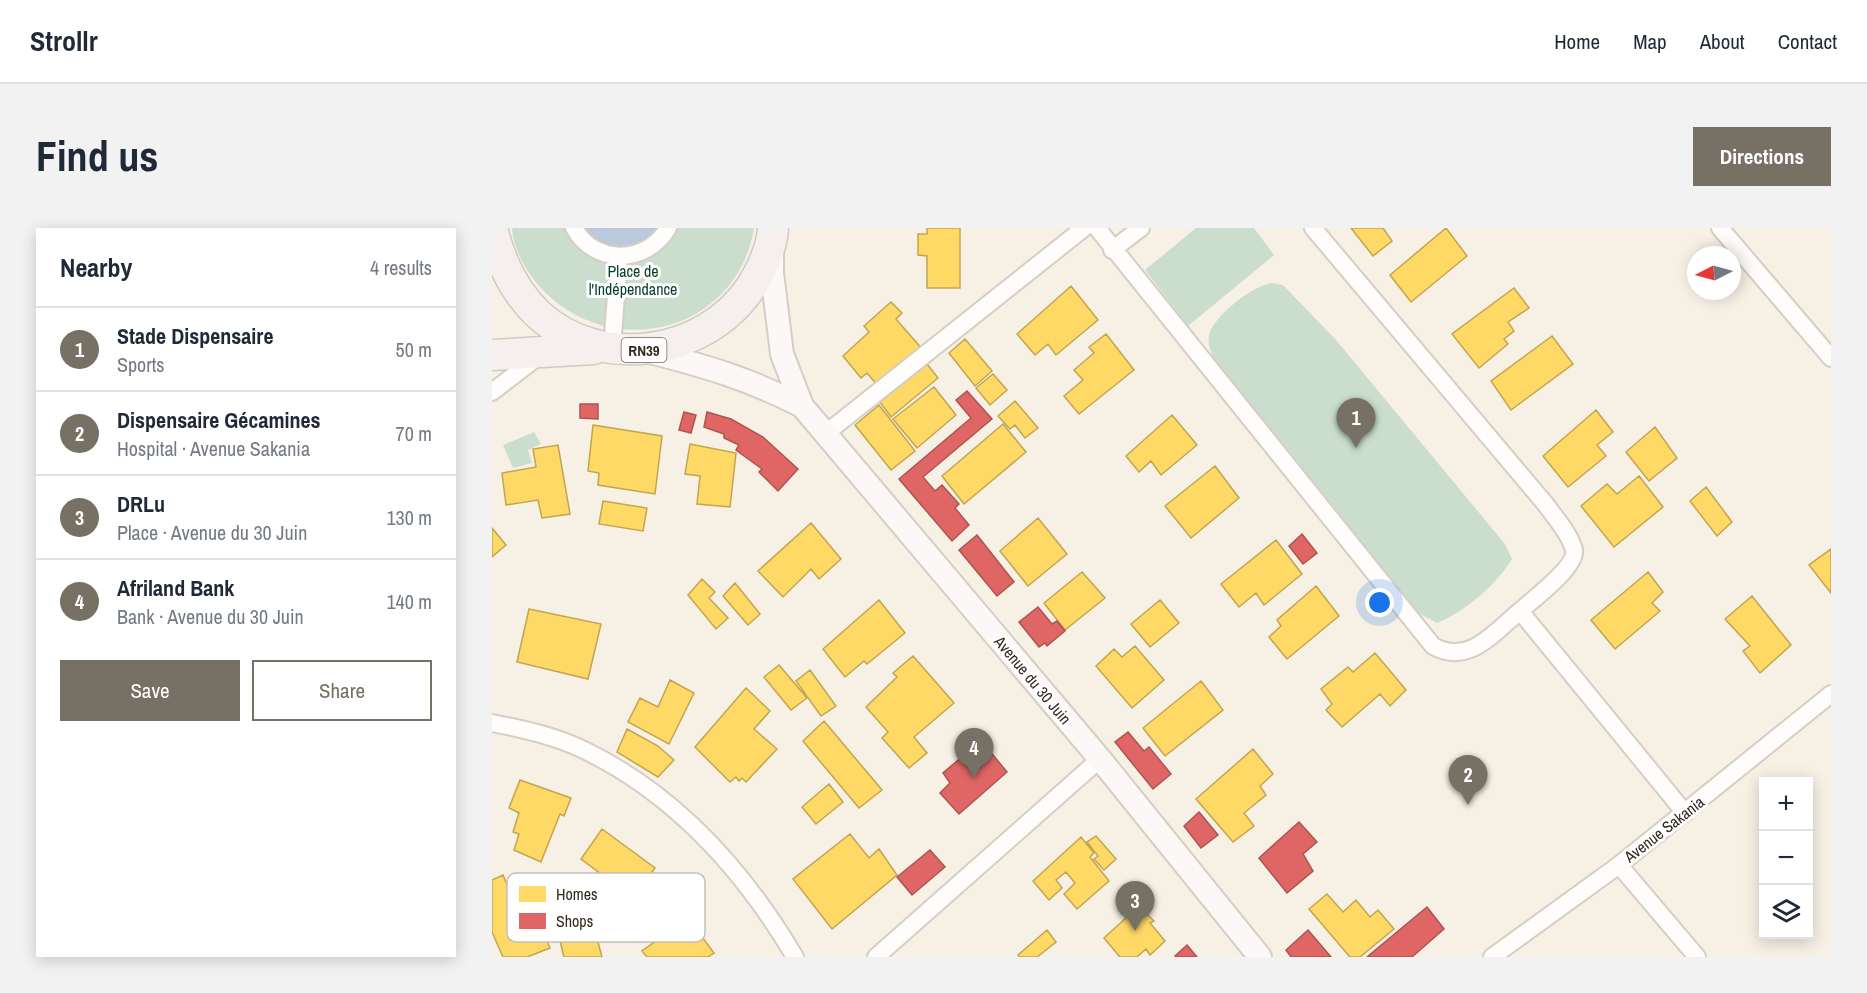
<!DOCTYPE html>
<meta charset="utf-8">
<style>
body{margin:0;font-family:"Archivo Narrow",sans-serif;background:#f2f2f3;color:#1f2937}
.controls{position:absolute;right:18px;bottom:18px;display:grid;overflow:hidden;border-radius:0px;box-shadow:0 3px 15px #0003}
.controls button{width:54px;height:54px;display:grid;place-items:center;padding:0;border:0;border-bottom:2px solid #e0e1e3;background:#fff;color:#1f2937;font:30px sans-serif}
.compass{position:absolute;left:1195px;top:18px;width:54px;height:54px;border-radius:50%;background:#fff;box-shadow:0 3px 15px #0003;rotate:264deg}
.you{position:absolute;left:888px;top:375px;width:21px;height:21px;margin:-15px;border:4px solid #fff;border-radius:50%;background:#1a73e8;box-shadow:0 0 0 9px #1a73e833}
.badge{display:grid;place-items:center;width:39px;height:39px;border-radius:50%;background:#777064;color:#fff;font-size:20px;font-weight:700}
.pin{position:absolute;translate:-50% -50px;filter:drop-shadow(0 2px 3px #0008)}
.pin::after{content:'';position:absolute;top:32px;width:21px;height:18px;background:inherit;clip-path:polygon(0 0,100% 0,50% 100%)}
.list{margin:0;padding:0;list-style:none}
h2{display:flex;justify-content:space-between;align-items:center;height:78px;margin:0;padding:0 24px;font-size:26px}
h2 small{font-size:20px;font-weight:400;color:#747a83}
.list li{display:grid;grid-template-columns:39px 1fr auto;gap:18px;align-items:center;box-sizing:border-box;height:84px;padding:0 24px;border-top:2px solid #e0e1e3}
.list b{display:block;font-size:22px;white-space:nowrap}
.list p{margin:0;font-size:20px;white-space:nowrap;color:#747a83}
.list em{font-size:20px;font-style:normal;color:#747a83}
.actions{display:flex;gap:12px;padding:18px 24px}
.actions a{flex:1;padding:14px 0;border:2px solid #777064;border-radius:0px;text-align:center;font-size:21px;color:#777064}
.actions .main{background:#777064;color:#fff}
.icon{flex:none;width:33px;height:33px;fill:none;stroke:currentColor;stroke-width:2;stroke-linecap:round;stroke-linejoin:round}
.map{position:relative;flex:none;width:1339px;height:729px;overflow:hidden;border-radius:0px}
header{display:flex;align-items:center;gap:36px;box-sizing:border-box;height:84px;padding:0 30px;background:#fff;border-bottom:2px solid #e0e1e3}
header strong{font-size:28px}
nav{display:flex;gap:33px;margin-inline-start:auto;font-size:21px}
.intro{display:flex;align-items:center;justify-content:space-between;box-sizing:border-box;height:144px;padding:0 36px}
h1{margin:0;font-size:42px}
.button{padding:15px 27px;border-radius:0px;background:#777064;color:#fff;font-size:21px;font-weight:700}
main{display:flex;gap:36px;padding:0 36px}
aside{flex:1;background:#fff;border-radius:0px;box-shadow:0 3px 15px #0003}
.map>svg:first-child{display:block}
.green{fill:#cbdece}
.water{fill:#bbc9dd}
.homes{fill:#ffd966;stroke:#c2a550;stroke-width:1.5}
.shops{fill:#e06666;stroke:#ac5450;stroke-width:1.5}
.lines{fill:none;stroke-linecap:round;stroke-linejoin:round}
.street-casing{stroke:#d4cec3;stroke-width:20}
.secondary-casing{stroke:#d4cec3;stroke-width:26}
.highway-casing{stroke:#cfcbc4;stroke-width:33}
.street{stroke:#fefdfb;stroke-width:16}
.secondary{stroke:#fbf8f7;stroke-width:22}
.highway{stroke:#f5efee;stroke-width:30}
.labels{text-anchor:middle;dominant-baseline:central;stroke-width:6;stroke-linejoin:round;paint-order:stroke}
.shield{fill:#fff;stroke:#706b62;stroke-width:1.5}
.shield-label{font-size:15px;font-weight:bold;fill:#322b1e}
.park-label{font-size:16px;fill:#073f2a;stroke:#fff}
.street-label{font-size:16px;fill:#322b1e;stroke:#fff}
.key{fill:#fff;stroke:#c2bfbc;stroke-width:1.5}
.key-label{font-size:16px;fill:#322b1e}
</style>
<header>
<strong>Strollr</strong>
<nav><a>Home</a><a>Map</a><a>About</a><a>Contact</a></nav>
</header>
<div class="intro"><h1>Find us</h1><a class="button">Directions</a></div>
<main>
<aside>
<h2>Nearby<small>4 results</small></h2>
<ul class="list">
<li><span class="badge">1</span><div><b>Stade Dispensaire</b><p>Sports</p></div><em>50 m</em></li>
<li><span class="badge">2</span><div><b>Dispensaire Gécamines</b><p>Hospital · Avenue Sakania</p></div><em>70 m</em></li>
<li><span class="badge">3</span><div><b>DRLu</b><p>Place · Avenue du 30 Juin</p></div><em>130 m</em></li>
<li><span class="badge">4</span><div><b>Afriland Bank</b><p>Bank · Avenue du 30 Juin</p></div><em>140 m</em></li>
</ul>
<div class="actions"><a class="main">Save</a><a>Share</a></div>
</aside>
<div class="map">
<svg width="1339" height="729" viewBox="0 0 1339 729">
<rect width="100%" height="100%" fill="#f6f0e5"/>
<path class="green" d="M20 0H262C245 104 119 136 49 60 35 45 21 21 20 0Z
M704 0H762L782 27 696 98 653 42Z
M780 55 791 57 844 112 1013 316 1020 331C1002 359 975 382 945 395L926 385 722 132C719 123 714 114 718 104 726 85 760 58 780 55Z
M42 204 49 216 36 222 40 235 21 240 11 217Z"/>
<path class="water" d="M90 0H166C145 28 112 23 90 0Z"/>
<path class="homes" d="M435 0H468V60H435V28L426 27V6H435Z
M859 0H891L900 13 881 28Z
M954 0 975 28 919 74 898 47Z
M579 58 606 92 564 127 556 116 543 127 525 106Z
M1022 60 1037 80 1016 94 1022 103 1012 111 1016 116 987 140 960 106Z
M399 74 410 85 404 91 430 121 387 159 375 145 369 150 351 128 377 104 372 98Z
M614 106 642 142 587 186 572 168 591 152 582 142 602 125 597 119Z
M1060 108 1081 136 1019 182 999 153Z
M473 111 500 143 483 158 457 125Z
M435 136 446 150 399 189 388 174Z
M501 146 515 162 498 177 484 160Z
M442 159 464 187 425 220 401 191Z
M523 173 546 200 533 210 523 197 518 201 506 188Z
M387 177 423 223 399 242 363 197Z
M1104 182 1121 204 1105 217 1114 228 1076 259 1051 228Z
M680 187 705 217 669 247 659 233 647 244 634 228Z
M511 196 534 224 472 276 450 248Z
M101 197 170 208 163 266 106 257 107 245 96 243Z
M1163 199 1185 230 1157 253 1134 224Z
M198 216 244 225 238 279 205 276 208 248 193 246Z
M66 217 78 286 50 290 46 272 14 277 10 245 44 239 41 221Z
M723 238 747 270 699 310 673 278Z
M1147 248 1171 279 1122 319 1089 278 1115 256 1125 266Z
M1214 259 1240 294 1225 308 1198 273Z
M111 273 155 280 151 303 107 296Z
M546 290 575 326 536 358 508 323Z
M319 295 349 331 327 351 319 341 291 369 266 343Z
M0 300 14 317 0 329Z
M784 312 810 346 772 377 764 365 747 379 729 356Z
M1339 321V365L1317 337Z
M590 344 613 370 573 402 552 375Z
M1156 344 1171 364 1160 375 1168 383 1123 421 1099 392Z
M210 351 223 364 217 370 236 390 224 401 196 367Z
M243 355 268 386 256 397 231 368Z
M824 358 847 388 795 431 777 409 789 398 785 392Z
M1260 368 1299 417 1268 445 1251 423 1258 418 1233 391Z
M387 372 413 405 375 436 372 433 353 449 331 421Z
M668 372 687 395 658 419 639 396Z
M37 381 109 396 96 451 25 434Z
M643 418 672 452 640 480 604 438 622 421 630 429Z
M883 425 914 462 898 478 888 466 850 499 834 482 840 476 829 461 856 439 861 444Z
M421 428 462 475 422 509 435 525 417 540 390 510 396 504 374 479 405 449 401 445Z
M287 437 315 470 299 482 272 449Z
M318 442 344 478 329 488 304 453Z
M178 452 202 465 177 516 136 494 148 470 166 479Z
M709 453 731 482 673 528 651 500Z
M254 460 278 483 262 501 285 521 254 554 250 550 247 553 244 549 238 554 203 519Z
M332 493 390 562 367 580 311 513Z
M135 501 166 518 182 532 166 549 125 524Z
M761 521 781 546 768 558 774 567 752 585 762 598 741 614 704 571Z
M28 552 79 570 72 588 68 586 49 634 22 622 27 606 21 604 27 585 17 580Z
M337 556 351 574 324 596 310 579Z
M110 601 163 640 141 670 89 631Z
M358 606 377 630 387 621 405 647 340 701 301 651Z
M604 608 624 631 612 642 602 631 606 628 595 614Z
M589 609 602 625 598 629 617 653 585 681 572 666 583 655 574 644 564 652 570 660 557 672 541 653Z
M11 647 17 661 31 655 58 720 35 729H11L0 704V652Z
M835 666 851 684 864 672 878 689 886 682 902 701 868 729H858L817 681Z
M647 678 662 693 658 695 673 713 658 727 654 721 645 729H628L612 710Z
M196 690 222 725 216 729H155L150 723Z
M555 702 564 714 545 729H528L526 727Z
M103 703 110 729H72L68 713Z"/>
<path class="shops" d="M475 163 500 191 431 249 443 263 450 257 467 276 463 280 477 297 460 313 407 251 479 190 464 172Z
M88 176H106V191L88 190Z
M192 184 204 187 199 205 187 202Z
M215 184 239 191 271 209 306 241 286 263 267 244 270 241 244 222 247 217 232 210V206L212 199Z
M810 306 825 325 811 336 797 318Z
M485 307 522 354 505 368 467 322Z
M546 379 560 396 565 393 573 403 555 418 553 415 547 419 527 394Z
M636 504 652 523 657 519 679 546 661 561 623 514Z
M487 510 515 544 467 586 448 565 458 555 451 545 472 527 469 524Z
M707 584 726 607 709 620 692 598Z
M807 594 825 614 811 626 821 643 795 665 767 630Z
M438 622 453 639 420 667 405 649Z
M935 679 952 701 920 729H875Z
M816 702 839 729H799L794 722Z
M695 717 705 729H684L683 728Z"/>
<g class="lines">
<defs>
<path id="street" d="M82 0C103 38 155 36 176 0
M605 0 941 418C977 438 1001 405 1028 383
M821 0 1055 278C1064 291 1078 306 1082 322 1085 339 1040 372 1028 383L1193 585
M1228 0 1339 130
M620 22 649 0
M120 120 127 28
M0 164 47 128
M333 206 592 0
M0 495C31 501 63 508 92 522 183 566 252 643 303 729
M1127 637 1205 729
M384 729 608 531
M1000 729 1127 637 1339 466"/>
<path id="secondary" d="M280 21V45L290 126 310 178 608 531 768 729
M154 123C213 138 255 150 310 178"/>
<path id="highway" d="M0 0C8 33 21 63 47 87 109 143 213 128 259 59 270 41 280 21 281 0
M0 127 102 121"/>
</defs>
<use href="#street" class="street-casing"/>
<use href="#secondary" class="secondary-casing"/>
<use href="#highway" class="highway-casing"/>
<use href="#street" class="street"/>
<use href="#secondary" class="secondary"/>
<use href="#highway" class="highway"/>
</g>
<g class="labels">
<rect class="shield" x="129.5" y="110" width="45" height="24" rx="4.5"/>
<g class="shield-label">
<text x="152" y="122">RN39</text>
</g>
<g class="park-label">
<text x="141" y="43">Place de<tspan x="141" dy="18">l'Indépendance</tspan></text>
</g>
<g class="street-label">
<text transform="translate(541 452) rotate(50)">Avenue du 30 Juin</text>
<text transform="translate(1172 601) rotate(-38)">Avenue Sakania</text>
</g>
</g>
<rect x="15" y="645" width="198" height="69" rx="9" class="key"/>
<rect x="27" y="658" width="27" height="16" fill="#ffd966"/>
<rect x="27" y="685" width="27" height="16" fill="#e06666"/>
<g class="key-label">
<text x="64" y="672">Homes</text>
<text x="64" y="699">Shops</text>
</g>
</svg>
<div class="controls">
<button>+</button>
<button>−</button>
<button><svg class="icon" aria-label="layers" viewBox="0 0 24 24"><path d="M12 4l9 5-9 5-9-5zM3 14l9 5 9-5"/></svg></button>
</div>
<svg class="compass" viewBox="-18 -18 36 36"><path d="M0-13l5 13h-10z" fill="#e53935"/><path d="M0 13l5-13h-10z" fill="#747a83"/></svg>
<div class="you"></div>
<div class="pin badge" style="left:864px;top:220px">1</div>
<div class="pin badge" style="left:976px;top:577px">2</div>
<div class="pin badge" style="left:643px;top:703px">3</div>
<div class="pin badge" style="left:482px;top:550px">4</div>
</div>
</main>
